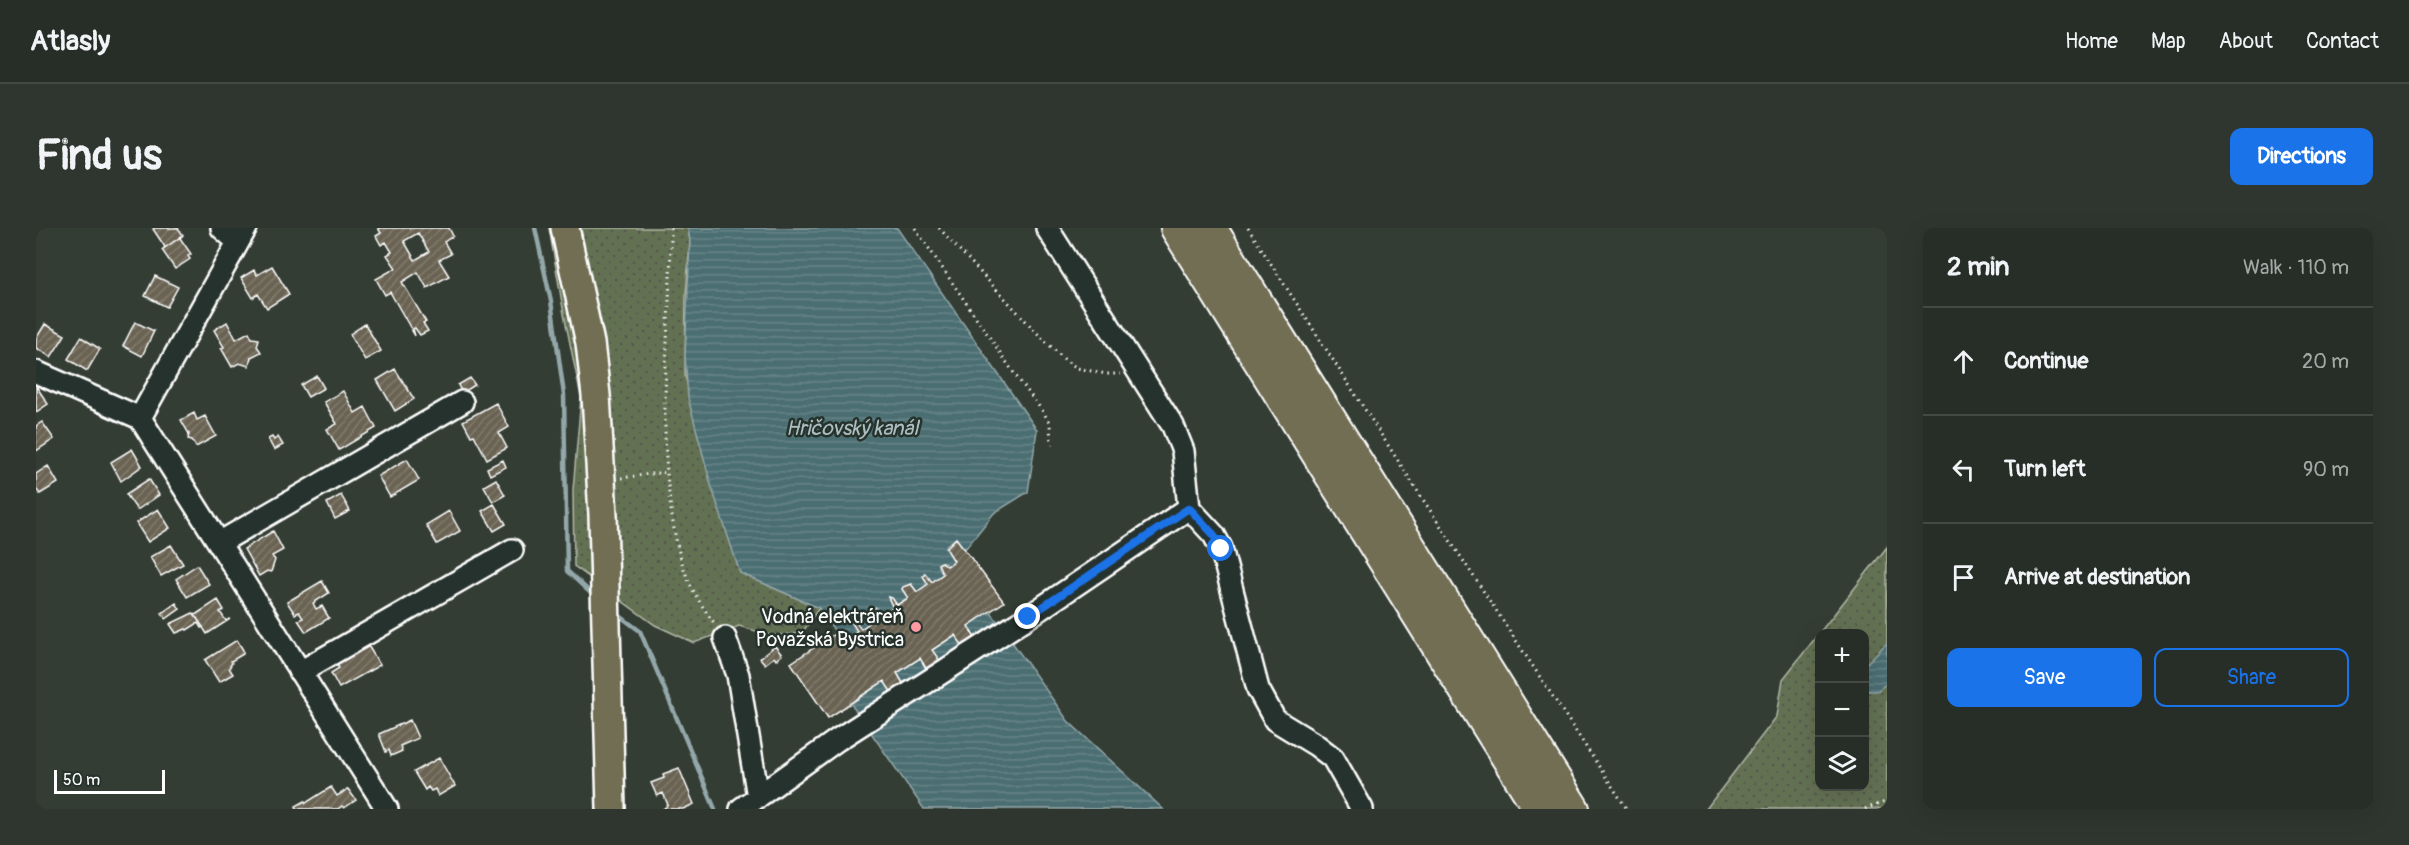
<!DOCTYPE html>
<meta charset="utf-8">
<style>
body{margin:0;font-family:Pangolin,sans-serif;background:#2f362f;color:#f1f3f6}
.controls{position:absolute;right:18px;bottom:18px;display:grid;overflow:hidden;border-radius:12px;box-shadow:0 6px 24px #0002}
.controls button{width:54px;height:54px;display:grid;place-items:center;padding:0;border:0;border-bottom:2px solid #434a44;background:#272e27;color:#f1f3f6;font:30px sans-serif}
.scale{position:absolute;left:18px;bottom:15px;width:111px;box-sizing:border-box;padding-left:6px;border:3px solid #fff;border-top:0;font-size:16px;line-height:21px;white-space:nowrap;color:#fff;-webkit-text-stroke:4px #26332d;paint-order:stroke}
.stop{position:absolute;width:18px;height:18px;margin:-14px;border:4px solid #1a73e8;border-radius:50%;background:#fff}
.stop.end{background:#1a73e8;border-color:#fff;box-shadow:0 2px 6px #0008}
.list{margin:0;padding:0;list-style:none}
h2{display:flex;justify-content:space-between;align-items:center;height:78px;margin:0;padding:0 24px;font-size:26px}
h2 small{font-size:20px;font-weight:400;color:#a4a8a7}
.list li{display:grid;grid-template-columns:39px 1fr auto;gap:18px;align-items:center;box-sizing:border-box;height:108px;padding:0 24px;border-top:2px solid #434a44}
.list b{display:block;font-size:22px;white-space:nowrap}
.list em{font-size:20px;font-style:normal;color:#a4a8a7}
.actions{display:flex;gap:12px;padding:18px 24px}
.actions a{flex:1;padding:14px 0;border:2px solid #1a73e8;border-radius:12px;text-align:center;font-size:21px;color:#1a73e8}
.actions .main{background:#1a73e8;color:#fff}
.icon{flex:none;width:33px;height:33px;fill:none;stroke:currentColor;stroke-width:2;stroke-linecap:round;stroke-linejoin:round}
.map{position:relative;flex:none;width:1851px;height:581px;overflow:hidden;border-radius:12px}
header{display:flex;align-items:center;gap:36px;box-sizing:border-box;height:84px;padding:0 30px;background:#272e27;border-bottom:2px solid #434a44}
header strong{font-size:28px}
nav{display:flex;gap:33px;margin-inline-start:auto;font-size:21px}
.intro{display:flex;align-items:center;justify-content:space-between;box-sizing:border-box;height:144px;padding:0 36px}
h1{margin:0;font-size:42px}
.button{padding:15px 27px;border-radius:12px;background:#1a73e8;color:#fff;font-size:21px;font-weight:700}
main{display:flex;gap:36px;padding:0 36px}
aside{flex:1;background:#272e27;border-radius:12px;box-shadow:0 6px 24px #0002}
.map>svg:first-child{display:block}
.green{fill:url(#green-dots);stroke:#b2b8a8;stroke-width:1.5;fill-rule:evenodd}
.water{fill:url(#water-rules);stroke:#94a8ab;stroke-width:1.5}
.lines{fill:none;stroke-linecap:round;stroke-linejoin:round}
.stream{stroke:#94a8ab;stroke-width:4.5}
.building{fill:url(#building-hatch);stroke:#fff;stroke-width:1.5;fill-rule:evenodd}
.minor-casing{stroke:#fff;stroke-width:26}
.major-casing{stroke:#fff;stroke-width:32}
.highway-casing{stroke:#fff;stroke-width:36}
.path{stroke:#fff;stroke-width:3;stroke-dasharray:1.5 4.5;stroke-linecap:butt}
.minor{stroke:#26332d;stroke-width:21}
.major{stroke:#726e52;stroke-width:27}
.highway{stroke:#726e52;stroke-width:32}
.route{stroke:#1a73e8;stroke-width:8}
.poi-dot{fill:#ff9aa2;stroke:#26332d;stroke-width:2}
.labels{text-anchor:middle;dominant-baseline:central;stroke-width:5;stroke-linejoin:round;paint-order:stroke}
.poi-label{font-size:20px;fill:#fff;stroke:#26332d;text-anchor:end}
.water-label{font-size:21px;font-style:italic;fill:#aebec0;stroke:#26332d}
</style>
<header>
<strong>Atlasly</strong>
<nav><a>Home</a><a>Map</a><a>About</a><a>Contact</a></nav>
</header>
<div class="intro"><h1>Find us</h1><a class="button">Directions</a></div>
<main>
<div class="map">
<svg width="1851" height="581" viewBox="0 0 1851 581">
<defs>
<pattern id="green-dots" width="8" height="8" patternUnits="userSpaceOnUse" patternTransform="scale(1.5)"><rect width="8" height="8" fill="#647152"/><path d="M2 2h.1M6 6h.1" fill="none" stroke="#54594e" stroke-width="1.8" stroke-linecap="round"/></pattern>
<pattern id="water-rules" width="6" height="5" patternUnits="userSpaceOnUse" patternTransform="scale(1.5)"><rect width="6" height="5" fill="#4c6e73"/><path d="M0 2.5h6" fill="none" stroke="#678488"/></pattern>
<pattern id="building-hatch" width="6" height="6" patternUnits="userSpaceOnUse" patternTransform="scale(1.5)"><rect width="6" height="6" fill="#6a6352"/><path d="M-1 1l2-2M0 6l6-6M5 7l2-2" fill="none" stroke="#807a6c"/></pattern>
</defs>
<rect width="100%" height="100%" fill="#343d34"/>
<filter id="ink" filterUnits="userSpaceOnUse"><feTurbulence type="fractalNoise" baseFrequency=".0167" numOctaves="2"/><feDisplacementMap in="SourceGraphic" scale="12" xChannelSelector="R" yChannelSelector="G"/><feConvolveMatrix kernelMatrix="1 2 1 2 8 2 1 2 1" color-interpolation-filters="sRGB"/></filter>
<g filter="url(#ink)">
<path class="green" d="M513 0H652L654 13 650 67 649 148 704 345 783 380 766 405 737 408 703 398 658 415 619 397 538 338 537 262 545 169 528 86Z
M1851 319V581H1670L1741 488 1747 451ZM1784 406H1828V558H1784Z"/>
<path class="water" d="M652 0H861L1001 202 992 264 958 285 929 321 920 311 910 317 918 333 911 338 906 334 902 336 907 346 896 354 888 345 887 348 892 356 881 364 875 356 867 359 866 361 872 370 861 377 856 370 852 369 857 380 846 387 840 379 832 382 836 393 825 401 820 393H817L821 403 806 414 783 380 704 345 675 257 652 170 649 128 654 13Z
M954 383 1032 493 1127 581H888L815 476 848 453 856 465 868 456 861 445 884 430 891 441 904 433 896 422 919 407 927 418 939 410 932 398Z
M1851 415V455L1841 463H1829V437Z"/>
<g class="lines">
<path class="stream" d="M499 0 515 73 528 167 531 343 559 369
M580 385 604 403 679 581"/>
</g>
<path class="building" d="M119 0H142L147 7 126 22 129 19 117 1Z
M342 0H413L417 8 408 14 415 26 403 32 413 48 391 60 382 44 366 54 390 94 387 95 392 103 384 107 379 100 377 101 379 108 354 64 349 67 340 51 360 40 351 27 356 24 350 14 345 17 340 8 345 5ZM382 5 393 24 379 32 368 13Z
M147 7 144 10 155 26 152 28 154 31 139 41 126 22Z
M236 38 253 66 231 80 222 66 217 70 205 50 218 42 221 47Z
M119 48 142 59 131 79 109 68Z
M99 94 118 103 106 128 87 118Z
M191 94 200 111 213 104 216 110 223 111 221 118 225 124 215 129 213 138 203 135 196 139 185 120 188 119 178 102Z
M9 96 29 107 15 129 0 120V111Z
M329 96 345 123 329 132 314 106Z
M45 109 64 121 51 143 32 131Z
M359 141 378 171 359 183 341 152Z
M281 148 288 160 272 169 265 157Z
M434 150 439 157 426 165 422 157Z
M0 158 12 176 0 184Z
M307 163 319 185 329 179 340 200 303 222 291 201 301 196 288 174Z
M460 175 473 199 463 205 471 220 451 231 438 207 435 208 427 193Z
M158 185 161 192 169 188 180 208 160 219 156 212 152 211 153 206 145 192Z
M6 194 18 211 0 223V198Z
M236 209 238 212 242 209 247 217 238 222 232 211Z
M96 221 106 238 85 253 75 234Z
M371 231 383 252 354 269 342 248Z
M467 232 470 239 454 247 451 240Z
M12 238 22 255 4 266 0 261V246Z
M113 251 123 267 101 282 90 266Z
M460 251 469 267 457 274 448 258Z
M305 267 314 283 299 291 291 275Z
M458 276 470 296 458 303 446 283Z
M122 281 134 300 112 314 100 295Z
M413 283 424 303 401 316 390 297Z
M237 303 247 322 236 328 239 332 235 344 231 343 223 348 208 321Z
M920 310 968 374 932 398 939 410 931 416 927 418 919 407 896 422 904 433 891 442 884 430 861 445 868 457 856 465 848 453 792 490 755 435 800 405 806 414 821 403 816 395 818 392 825 401 836 393 832 385 838 379 846 387 857 380 852 369 856 370 861 377 872 370 866 361 867 359 875 356 881 364 892 356 887 348 889 345 896 354 907 346 902 336 906 334 911 338 918 333 910 320Z
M135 317 147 336 125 348 114 329Z
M161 337 173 356 151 369 140 351Z
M286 353 293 365 277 375 280 381 286 378 293 390 270 404 262 392 267 390 263 384 259 386 251 374Z
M182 372 188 382 184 384 190 393 194 391 171 406 159 387Z
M140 375 144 381 130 391 126 385Z
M157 385 167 399 165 400 162 395 151 402 150 401 140 405 134 396Z
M201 412 207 422V426L195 433 196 435 193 440 197 446 183 454 169 432Z
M331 416 344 437 303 460 295 445 303 440 299 434Z
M739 418 746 427 740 432 738 429 729 436 724 430Z
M374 492 382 510 364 518 366 523 355 528 353 522 350 524 343 506Z
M403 530 419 558 402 568 399 561 395 563 392 559 389 562 378 544Z
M643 540 658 576 647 581H627L632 577 627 565 621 568 615 555 628 550 627 546Z
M295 559 301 568 312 561 320 572 308 580 306 578 302 581H261L260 578 269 573 270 575Z"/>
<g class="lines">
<defs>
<path id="minor" d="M186 0 202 14
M1011 0 1137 198 1147 223 1153 280 1178 307 1185 320 1222 461 1239 492 1280 517 1297 530 1326 581
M0 144 104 190 351 581
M104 190 210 0
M183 315 426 174
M689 410 702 447 722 569
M264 444 476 322
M705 581 801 512 992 389 1153 280"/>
<path id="major" d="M529 0 554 115 560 167 567 287 575 581"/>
<path id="highway" d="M1141 0 1504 581
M1174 0 1537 581"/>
</defs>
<use href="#minor" class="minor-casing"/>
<use href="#major" class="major-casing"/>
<use href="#highway" class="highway-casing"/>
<path class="path" d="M635 0C635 92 622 182 634 274 638 304 643 335 657 362 663 374 671 385 679 396
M879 0 980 148 1008 185 1014 196 1015 217
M903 0 1003 107 1029 132 1041 140 1070 146H1084
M1212 0 1386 270 1591 581
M585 250 630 244
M1829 581 1851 573"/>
<use href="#minor" class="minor"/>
<use href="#major" class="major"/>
<use href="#highway" class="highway"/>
</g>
</g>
<g class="lines" filter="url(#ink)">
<path class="route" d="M992 389 1153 280 1178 307 1185 321"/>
</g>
<circle class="poi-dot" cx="880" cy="399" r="6"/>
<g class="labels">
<g class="poi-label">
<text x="868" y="388">Vodná elektráreň<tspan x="868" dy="23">Považská Bystrica</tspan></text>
</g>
<g class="water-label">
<text x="816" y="200">Hričovský kanál</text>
</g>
</g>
</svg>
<div class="controls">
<button>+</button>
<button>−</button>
<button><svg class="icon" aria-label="layers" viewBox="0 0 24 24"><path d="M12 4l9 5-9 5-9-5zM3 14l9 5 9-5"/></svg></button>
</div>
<div class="scale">50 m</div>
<div class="stop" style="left:1185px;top:321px"></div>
<div class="stop end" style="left:992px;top:389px"></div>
</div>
<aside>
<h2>2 min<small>Walk · 110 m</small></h2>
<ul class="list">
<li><svg class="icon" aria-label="ahead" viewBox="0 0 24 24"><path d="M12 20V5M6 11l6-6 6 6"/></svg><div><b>Continue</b></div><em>20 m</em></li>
<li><svg class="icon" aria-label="left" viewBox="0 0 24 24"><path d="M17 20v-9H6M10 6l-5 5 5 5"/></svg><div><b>Turn left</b></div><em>90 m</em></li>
<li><svg class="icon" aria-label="arrive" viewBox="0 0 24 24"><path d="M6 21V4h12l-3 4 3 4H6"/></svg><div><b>Arrive at destination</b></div></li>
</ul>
<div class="actions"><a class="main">Save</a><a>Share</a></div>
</aside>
</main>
